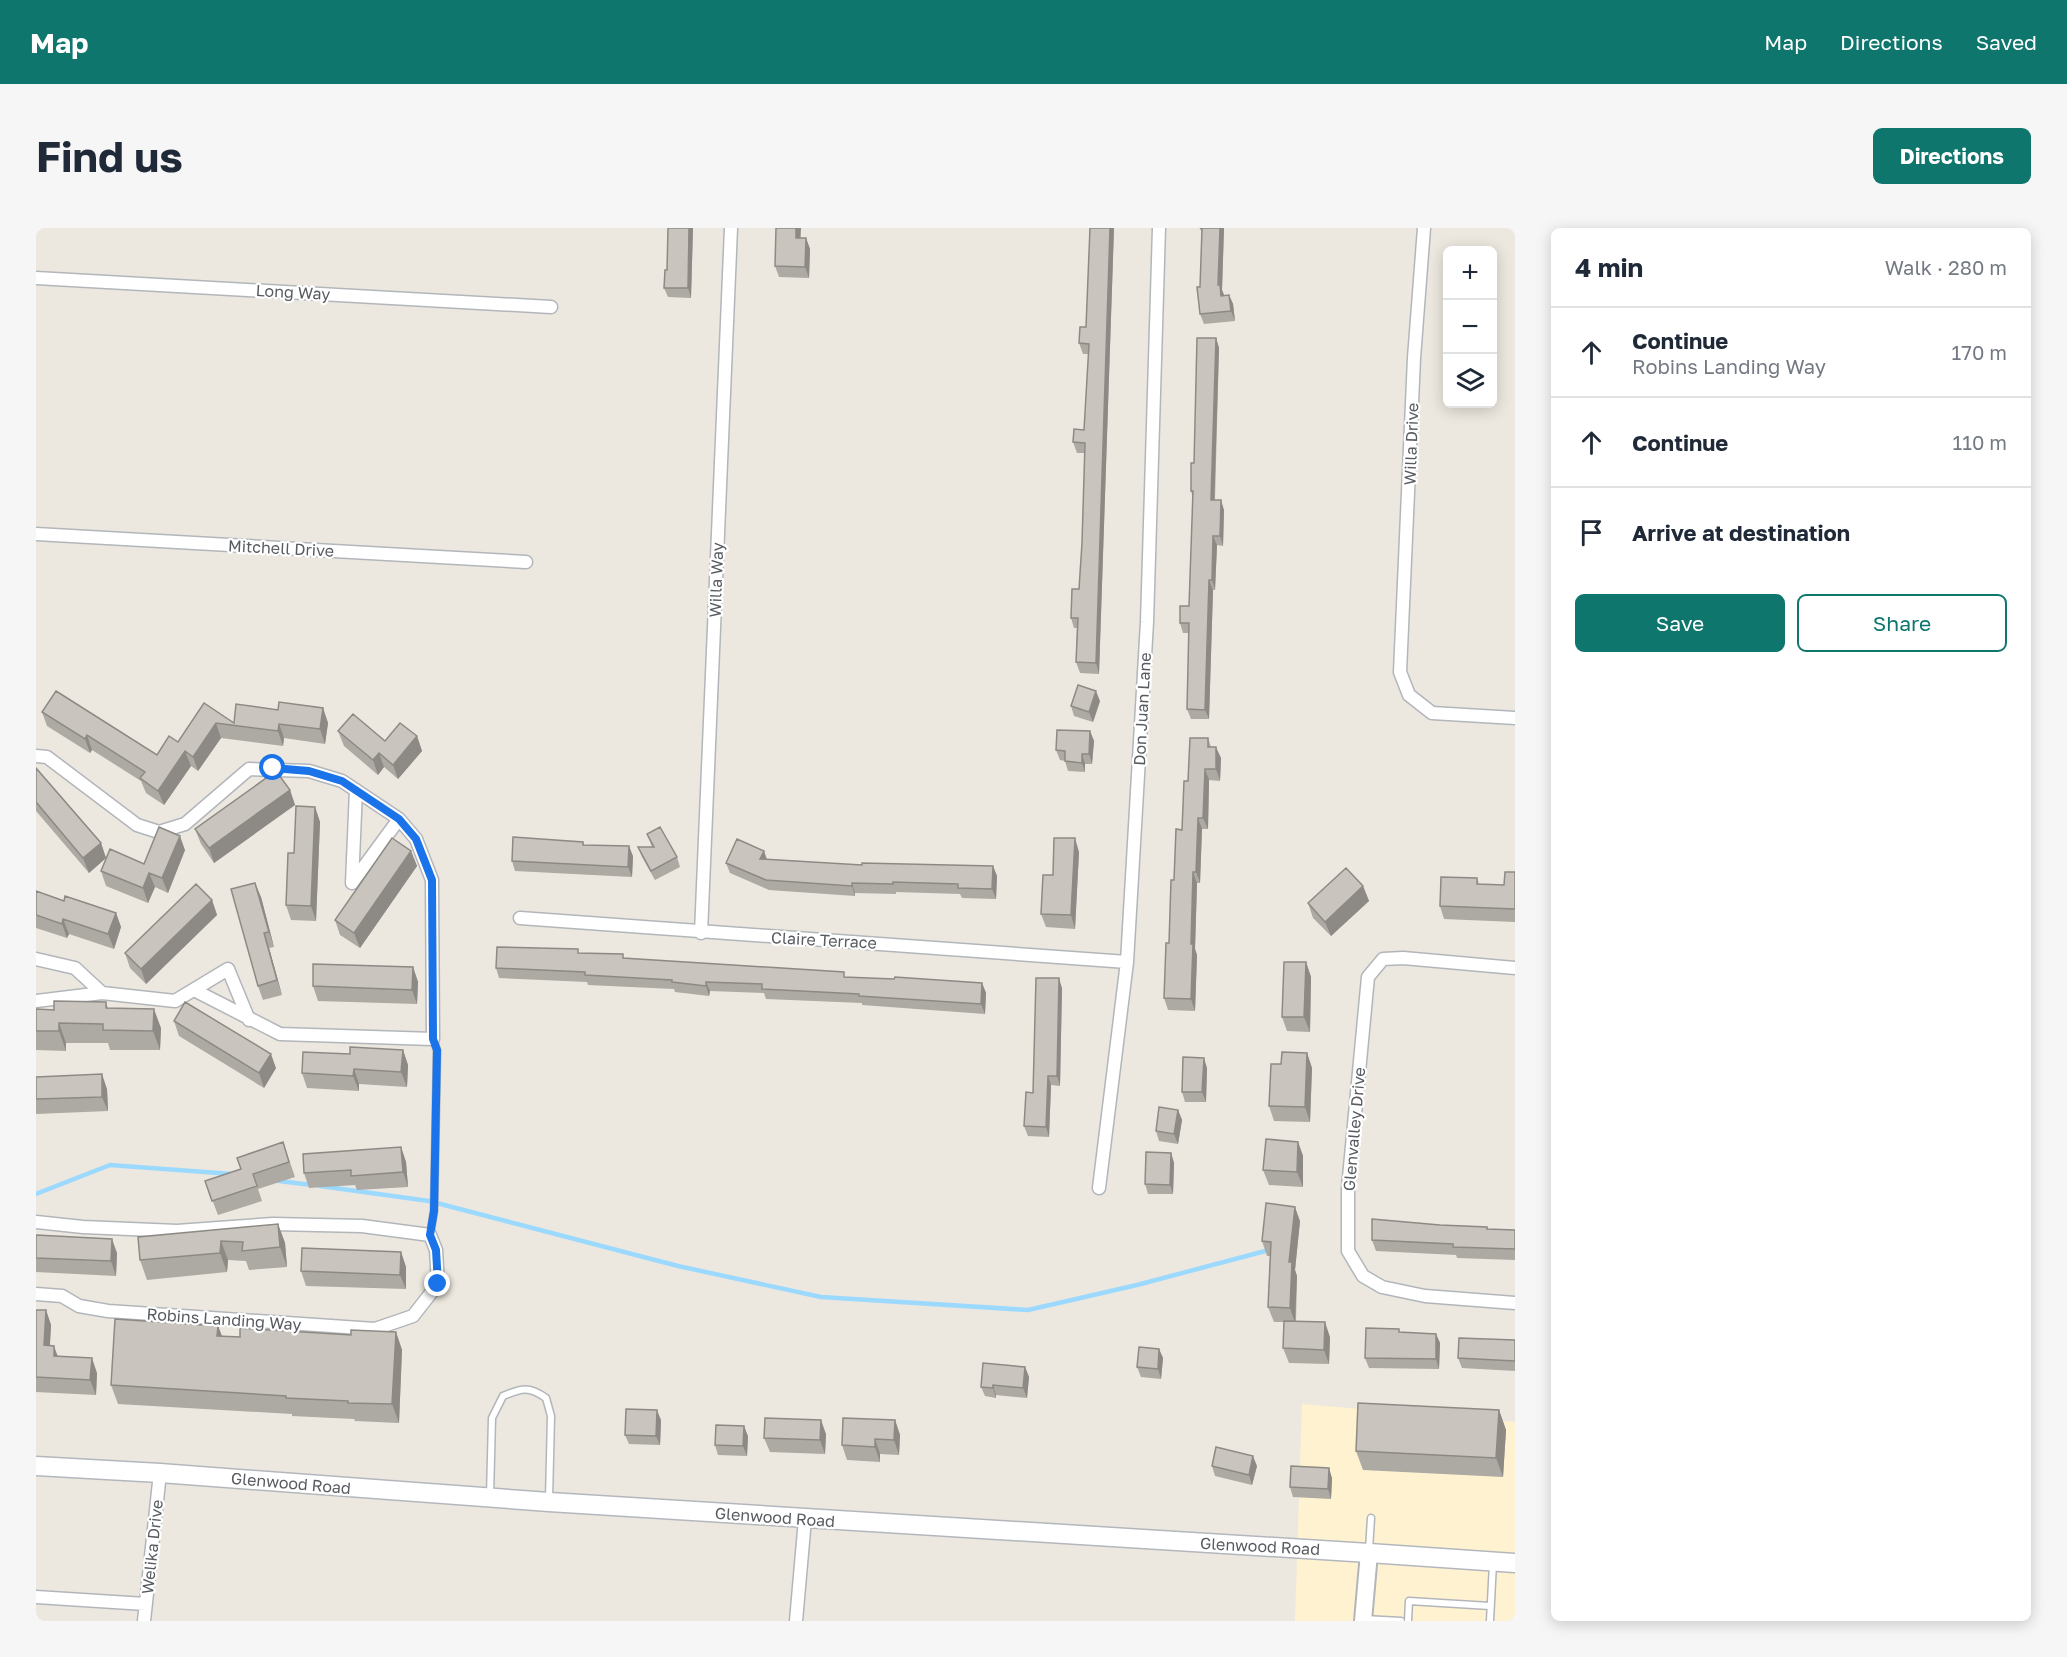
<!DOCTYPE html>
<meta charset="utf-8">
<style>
body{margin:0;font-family:"Golos Text",sans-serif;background:#f6f6f7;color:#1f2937}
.controls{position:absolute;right:18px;top:18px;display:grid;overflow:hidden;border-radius:9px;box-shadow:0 3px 15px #0003}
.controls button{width:54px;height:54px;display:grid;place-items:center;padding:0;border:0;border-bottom:2px solid #e0e1e3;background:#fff;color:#1f2937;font:30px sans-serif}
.stop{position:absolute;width:18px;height:18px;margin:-14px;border:4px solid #1a73e8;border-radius:50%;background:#fff}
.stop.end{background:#1a73e8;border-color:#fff;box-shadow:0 2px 6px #0008}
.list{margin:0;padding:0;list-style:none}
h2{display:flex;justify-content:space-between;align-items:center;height:78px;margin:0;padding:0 24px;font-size:26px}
h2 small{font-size:20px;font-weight:400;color:#747a83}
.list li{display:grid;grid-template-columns:39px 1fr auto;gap:18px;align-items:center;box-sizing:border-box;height:90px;padding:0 24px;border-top:2px solid #e0e1e3}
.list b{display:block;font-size:22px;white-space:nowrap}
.list p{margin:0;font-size:20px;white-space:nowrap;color:#747a83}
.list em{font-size:20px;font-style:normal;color:#747a83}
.actions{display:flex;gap:12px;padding:18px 24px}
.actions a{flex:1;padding:14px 0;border:2px solid #0f766e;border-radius:9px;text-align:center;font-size:21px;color:#0f766e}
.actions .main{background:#0f766e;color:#fff}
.icon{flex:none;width:33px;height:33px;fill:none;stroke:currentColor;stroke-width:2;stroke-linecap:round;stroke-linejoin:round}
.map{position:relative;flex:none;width:1479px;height:1393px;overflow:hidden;border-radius:9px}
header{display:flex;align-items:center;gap:36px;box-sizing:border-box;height:84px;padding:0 30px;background:#0f766e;color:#fff}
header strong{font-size:28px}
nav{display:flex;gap:33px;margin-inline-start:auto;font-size:21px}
.intro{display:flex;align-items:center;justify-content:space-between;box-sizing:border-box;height:144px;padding:0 36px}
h1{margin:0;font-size:42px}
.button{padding:15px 27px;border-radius:9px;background:#0f766e;color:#fff;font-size:21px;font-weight:700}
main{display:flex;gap:36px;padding:0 36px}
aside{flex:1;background:#fff;border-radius:9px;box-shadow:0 3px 15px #0003}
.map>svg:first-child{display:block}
.commercial{fill:#fff2d1}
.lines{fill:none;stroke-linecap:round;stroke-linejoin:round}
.stream{stroke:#9cd9ff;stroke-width:4.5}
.service-casing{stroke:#b2b6bb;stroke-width:9}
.minor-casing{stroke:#b2b6bb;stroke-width:15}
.tertiary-casing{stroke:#b2b6bb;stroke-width:20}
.secondary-casing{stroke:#b3b7bd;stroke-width:21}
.service{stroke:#fff;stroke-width:6}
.minor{stroke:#fff;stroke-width:12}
.tertiary{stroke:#fff;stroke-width:16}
.secondary{stroke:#fff;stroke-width:18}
.wall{fill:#ada9a3}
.shaded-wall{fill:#8d8a85}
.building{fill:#c9c5be;stroke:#8d8a85;stroke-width:1.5}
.route{stroke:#1a73e8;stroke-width:8}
.labels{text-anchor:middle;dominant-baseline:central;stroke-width:4.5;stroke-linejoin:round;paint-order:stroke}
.street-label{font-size:16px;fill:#585c61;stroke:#fff}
</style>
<header>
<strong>Map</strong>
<nav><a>Map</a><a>Directions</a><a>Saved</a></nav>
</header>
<div class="intro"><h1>Find us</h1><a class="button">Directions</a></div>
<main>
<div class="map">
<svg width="1479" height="1393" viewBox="0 0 1479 1393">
<rect width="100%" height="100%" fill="#ece8df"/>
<path class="commercial" d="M1266 1176 1479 1194V1393H1259Z"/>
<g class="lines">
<path class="stream" d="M243 953 276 957
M284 958 393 973 642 1038 785 1069 992 1082 1101 1057 1233 1022
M0 966 74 937 196 946"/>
<defs>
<path id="service" d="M394 1007 398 983 401 822 397 811
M454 1268 456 1190 467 1168C486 1160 493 1158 510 1170L515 1188 513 1271
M1333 1322 1335 1290
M1328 1391 1365 1393
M1372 1393 1373 1373 1454 1378
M1454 1393 1457 1335"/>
<path id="minor" d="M1388 0 1378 130 1364 444 1373 467 1396 485 1479 490
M0 50 515 79
M0 306 490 334
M0 528 11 529 101 597 123 604 149 596 213 541 273 543 306 553 363 591 380 611 396 652 397 811 244 806 158 762
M316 655 320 562
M316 655 363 591
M484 690 1091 734
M665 705 695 0
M0 731 39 740 66 765
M1479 740 1367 730 1347 731 1332 749 1312 960V1023L1327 1048 1346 1059 1389 1068 1479 1075
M0 773 66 765 139 773 192 741 213 792
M1063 960 1091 734 1111 394 1123 0
M0 994 47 999 141 1003 237 996 326 998 394 1007 400 1022 402 1056 377 1088 339 1101 72 1083 43 1078 26 1068 0 1066
M0 1369 109 1376
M108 1393 124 1245
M760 1393 769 1291"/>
<path id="tertiary" d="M1327 1393 1333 1325"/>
<path id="secondary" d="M0 1238 124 1245 513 1274 1333 1325 1479 1335"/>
</defs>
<use href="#service" class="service-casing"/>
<use href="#minor" class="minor-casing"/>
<use href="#tertiary" class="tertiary-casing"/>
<use href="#secondary" class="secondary-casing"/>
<use href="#service" class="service"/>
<use href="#minor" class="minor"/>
<use href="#tertiary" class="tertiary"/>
<use href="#secondary" class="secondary"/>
</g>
<path class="wall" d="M632 0H657L655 70 632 69 628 60 631 42Z
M1054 0H1078L1063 446 1044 445 1040 434 1041 400H1038L1035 390 1043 361 1046 315 1049 225H1041L1037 214 1048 202 1053 126H1047L1043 115 1050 99Z
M1164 0H1188L1186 62 1188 67H1193L1197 76 1199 93 1168 96 1164 86 1166 5Z
M765 10H770L774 21 773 50 743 49 739 38Z
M1180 110 1183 120 1179 272 1188 282 1187 318 1181 317 1179 362H1177L1173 491H1155L1151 481 1153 405H1147L1144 395 1153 378 1157 269 1155 263 1158 235Z
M1064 473 1057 494 1038 488 1035 478Z
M168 475 198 495 242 482 287 480 292 495 289 516 248 510 247 518 185 510 162 543 155 538 128 577 110 565 105 553 56 522 54 525 11 498 6 484 121 527 142 514Z
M302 503 349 513 381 508 386 523 362 551 348 539 342 547 308 518Z
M1054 503 1058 513 1056 536H1049V544L1032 543 1029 533 1024 532 1020 522Z
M1172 510 1175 519 1185 530 1184 553 1173 552 1172 601H1166L1164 655H1161L1159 721 1161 727 1159 783 1132 782 1128 770 1138 652 1146 602 1152 553Z
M0 540 65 615 70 630 53 645 0 583Z
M254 562 259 577 178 635 165 616 159 601Z
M279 579 284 594 280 693 255 692 250 677Z
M611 606 641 629 644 639 619 652 606 629 602 619H616Z
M547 614 548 617 597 628 596 649 479 643 476 633Z
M149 622 132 665 119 659 112 675 70 658 65 643 108 636Z
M375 623 381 638 324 720 304 707 299 692Z
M728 623 731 631 826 637 957 638 961 648 960 671 926 670 924 666 860 664V666L819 665V668L733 662 694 645 690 635Z
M1043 624 1039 701 1010 699 1005 686 1017 647Z
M1479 644V694L1408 691 1404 678 1441 650 1443 656 1468 657Z
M1327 658 1333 673 1295 708 1277 690 1272 675Z
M0 663 28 673 80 685 85 699 78 721 33 706 31 710 0 700Z
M225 669 238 719 233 720 246 767 227 772 222 758Z
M176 672 181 687 110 756 94 740 89 725Z
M543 725 588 730 810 750 946 755 950 765 949 786 826 777V775L730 771 728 765 674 763 673 768 639 764 638 761 552 757 551 754 463 750 460 740Z
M1270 734 1275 749 1274 804 1251 803 1246 789Z
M377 739 382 754 381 776 282 773 277 758Z
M1026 760 1024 858 1015 857 1013 909 992 908 988 898Z
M70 774 72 780 125 800 124 822H74L72 815H30V823L0 822V781L18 782Z
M138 793 240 840 228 860 143 808Z
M367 822 372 837 371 859 323 856V863L271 860 266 845Z
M1271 825 1276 840 1274 894 1238 893 1233 878 1245 836Z
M1171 840 1170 874H1149L1146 864Z
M0 849 71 861 72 883 0 886Z
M1142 882 1146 892 1142 916 1123 913 1120 903Z
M247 914 259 949 222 961 226 973 182 987 169 953 205 941Z
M1262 914 1267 928V959L1233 957 1227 942Z
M365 919 370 934 372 959 321 962 319 957 273 960 268 945Z
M1135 925 1138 935 1137 966H1112L1109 956Z
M1264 993 1259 1042 1261 1048 1260 1093 1294 1109 1293 1136 1253 1135 1247 1120 1248 1094H1238L1232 1079 1234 1028H1231L1226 1013Z
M242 996 249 1015 251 1039 213 1042 210 1033 192 1032 191 1044 111 1052 104 1032Z
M1404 997 1451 999 1452 1001 1479 1002V1032L1421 1030 1420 1027 1340 1023 1336 1012Z
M0 1007 81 1025 80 1048 0 1044Z
M365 1024 370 1039V1061L270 1058 265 1043Z
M0 1082H10L15 1097 14 1117 22 1128 61 1145 60 1167 0 1164Z
M182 1098 186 1108 204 1109 315 1107 360 1104 366 1122 363 1195 319 1193 318 1191 256 1188V1186L82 1176 75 1157Z
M1364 1104 1400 1106 1404 1115 1403 1141 1333 1140 1329 1130Z
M1479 1112V1143L1426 1140 1422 1130Z
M1123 1121 1127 1130 1125 1151 1105 1149 1101 1139Z
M989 1139 993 1149 991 1170 960 1167V1170L949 1168 945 1159Z
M1463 1182 1470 1202 1467 1249 1327 1242 1320 1223Z
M625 1192 624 1217 593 1216 589 1207Z
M859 1192 864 1207 863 1227 844 1226V1234L811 1232 806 1217Z
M790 1206 789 1226 734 1224 728 1210Z
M712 1208 711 1228 682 1227 679 1217Z
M1176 1238H1221L1216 1257 1179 1248Z
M1296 1250 1295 1271 1257 1269 1254 1259Z"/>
<path class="shaded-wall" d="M653 0H657L655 70 652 60Z
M760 0H765L764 21 760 10Z
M1074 0H1078L1063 446 1060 435Z
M1184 0H1188L1186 62 1188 67 1189 77 1182 57Z
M770 10 774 21 773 50 769 39Z
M1193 67 1197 76 1199 93 1195 83Z
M1180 110 1183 120 1178 282 1175 272Z
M1185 272 1188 282 1187 318 1184 308Z
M1177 308 1181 317 1179 362 1176 352Z
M1173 352 1177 362 1173 491 1169 482Z
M1060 463 1064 473 1057 494 1053 484Z
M287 480 292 495 289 516 284 501Z
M180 495 185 510 162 543 157 529Z
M243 496 248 510 247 518 242 503Z
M1054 503 1058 513 1056 536 1053 526Z
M51 507 56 522 54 525 49 511Z
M381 508 386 523 362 551 357 537Z
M1180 519 1185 530 1184 553 1180 541Z
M149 523 155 538 128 577 122 563Z
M343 525 348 539 342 547 337 532Z
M1046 526 1049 536V544L1046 535Z
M1169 541 1173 552 1172 601 1167 590Z
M254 562 259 577 178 635 173 620Z
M279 579 284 594 280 693 275 678Z
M1162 590 1166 601 1164 655 1160 644Z
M144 608 149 622 132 665 126 650Z
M1039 610 1043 624 1039 701 1035 687Z
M65 615 70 630 53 645 47 630Z
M593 618 597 628 596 649 592 639Z
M375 623 381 638 324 720 318 705Z
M728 623 731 633 724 631Z
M957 638 961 648 960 671 956 661Z
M1157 644 1161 655 1159 721 1161 727 1159 783 1155 771V716Z
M113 645 119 659 112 675 107 660Z
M219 655 225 669 238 719 233 704Z
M816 655 819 665V668L816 658Z
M1327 658 1333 673 1295 708 1289 694Z
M176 672 181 687 110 756 105 741Z
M80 685 85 699 78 721 72 706Z
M27 691 33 706 31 710 26 696Z
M228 705 233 720 246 767 241 752Z
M1270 734 1275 749 1274 804 1268 789Z
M377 739 382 754 381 776 376 762Z
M1023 750 1026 760 1024 858 1021 848Z
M670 754 674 763 673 768 670 758Z
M946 755 950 765 949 786 945 776Z
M118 781 125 800 124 822 117 803Z
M23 795 30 815V823L23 803Z
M367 822 372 837 371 859 365 844Z
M1271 825 1276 840 1274 894 1269 879Z
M235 826 240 840 228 860 223 845Z
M1168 830 1171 840 1170 874 1166 864Z
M318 841 323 856V863L317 848Z
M66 846 71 861 72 883 66 869Z
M1012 848 1015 857 1013 909 1010 899Z
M1142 882 1146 892 1142 916 1138 906Z
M1262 914 1267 928V959L1261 944Z
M365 919 370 934 372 959 367 944Z
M1135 925 1138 935 1137 966 1134 957Z
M1259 979 1264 993 1259 1042 1261 1048 1259 1095 1254 1080 1253 1034Z
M242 996 249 1015 251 1039 244 1019Z
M76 1011 81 1025 80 1048 75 1033Z
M185 1013 192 1032 191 1044 184 1025Z
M365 1024 370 1039V1061L364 1047Z
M10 1082 15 1097 13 1132 8 1117Z
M1289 1094 1294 1109 1293 1136 1288 1122Z
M182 1098 189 1116 181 1108Z
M360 1104 366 1122 363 1195 356 1176Z
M1400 1106 1404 1115 1403 1141 1400 1131Z
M18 1118 23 1132 18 1128Z
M1123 1121 1127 1130 1125 1151 1122 1141Z
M56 1130 61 1145 60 1167 54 1152Z
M989 1139 993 1149 991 1170 987 1160Z
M957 1157 960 1167V1170L957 1160Z
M621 1182 625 1192 624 1217 620 1208Z
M1463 1182 1470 1202 1467 1249 1460 1230Z
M785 1192 790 1206 789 1226 784 1212Z
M859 1192 864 1207 863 1227 858 1212Z
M708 1198 712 1208 711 1228 707 1218Z
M839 1211 844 1226V1234L839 1219Z
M1217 1228 1221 1238 1216 1257 1213 1247Z
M1293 1240 1296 1250 1295 1271 1292 1261Z"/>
<path class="building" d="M632 0H653L652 60H628L629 42H631Z
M740 0H760V10H770L769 39 739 38Z
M1054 0H1074L1060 435 1040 434 1042 390H1035L1036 361H1043L1046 315 1049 215 1037 214 1038 201 1048 202 1053 116 1043 115 1044 99H1050Z
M1164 0H1184L1182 57H1184L1185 68 1193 67 1195 83 1164 86 1161 59H1164L1166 1Z
M1161 110H1180L1175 272H1185L1184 308H1177L1176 352H1173L1169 482 1151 481 1153 395H1144V378H1153L1157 263H1155V235H1158Z
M1042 457 1060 463 1053 484 1035 478Z
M20 463 121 527 133 508 142 514 168 475 198 495 200 476 242 482 243 474 287 480 284 501 243 496 242 503 180 495 157 529 149 523 122 563 104 550 109 544 51 507 49 511 6 484Z
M317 486 349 513 364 495 381 508 357 537 343 525 337 532 302 503Z
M1021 502 1054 503 1053 526H1046V535L1029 533V523L1020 522Z
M1154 510H1172V519H1180V541H1169L1167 590H1162L1160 644H1157L1155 716H1157L1155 771 1128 770 1130 715H1133L1135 652H1138L1140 601 1146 602 1148 553H1152Z
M0 540 65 615 47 630 0 574Z
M240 543 254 562 173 620 159 601Z
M260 578 279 579 275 678 250 677 252 625H258Z
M123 599 144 608 126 650 113 645 107 660 65 643 74 621 108 636Z
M624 599 641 629 615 643 602 619H618L611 606Z
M477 609 547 614V617L593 618 592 639 476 633Z
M356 610 375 623 318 705 299 692Z
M1018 610H1039L1035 687 1005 686 1007 647H1017Z
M701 611 728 623 724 631 826 637V635L957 638 956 661 922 660V656L857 654V656L816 655V658L730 652 690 635Z
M1310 640 1327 658 1289 694 1272 675Z
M1469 644H1479V681L1404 678 1405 649 1441 650V656L1468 657Z
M219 655 233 704 228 705 241 752 222 758 195 661Z
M160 656 176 672 105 741 89 725Z
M0 663 28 673 29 668 80 685 72 706 27 691 26 696 0 687Z
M461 719 542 721V725L587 726V730L808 744V749L858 751 859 749 946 755 945 776 823 768V766L726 761V756L670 754V758L636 754V752L549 747V744L460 740Z
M1248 734H1270L1268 789H1246Z
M277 736 377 739 376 762 277 758Z
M1000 750H1023L1021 848H1012L1010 899 988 898 990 864 997 865Z
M18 773 70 774V780L118 781 117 803 67 802V796L23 795V803H0V781L18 782Z
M149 774 235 826 223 845 138 793Z
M314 819 367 822 365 844 318 841 317 848 266 845 267 824 314 826Z
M1246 824 1271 825 1269 879 1233 878 1235 836H1245Z
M1147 829 1168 830 1166 864H1146Z
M66 846V869L0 871V849Z
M1123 879 1142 882 1138 906 1120 903Z
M1230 911 1262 914 1261 944 1227 942Z
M247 914 253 934 217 946 221 958 176 973 169 953 205 941 201 930Z
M365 919 367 944 315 948V942L268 945 267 926Z
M1110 924 1135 925 1134 957 1109 956Z
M1230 975 1259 979 1253 1034H1256L1254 1080 1232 1079 1235 1014 1226 1013Z
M1336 991 1404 997 1451 999V1001L1479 1002V1021L1417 1019V1016L1336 1012Z
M242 996 244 1019 206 1023 207 1014 185 1013 184 1025 104 1032 102 1009Z
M0 1007 76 1011 75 1033 0 1030Z
M266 1020 365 1024 364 1047 265 1043Z
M0 1082H10L8 1117 18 1118V1128L56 1130 54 1152 0 1149Z
M79 1091 182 1098 181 1108 204 1109V1100L315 1107V1102L360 1104 356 1176 312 1175V1173L250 1170V1168L75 1157Z
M1248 1093 1289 1094 1288 1122 1247 1120Z
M1330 1100 1363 1101V1104L1400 1106V1131L1329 1130Z
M1423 1110 1479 1112V1133L1422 1130Z
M1103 1119 1123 1121 1122 1141 1101 1139Z
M947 1135 989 1139 987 1160 957 1157V1160L945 1159Z
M1322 1175 1463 1182 1460 1230 1320 1223Z
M590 1181 621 1182 620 1208 589 1207Z
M729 1190 785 1192 784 1212 728 1210Z
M807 1190 859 1192 858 1212 839 1211V1219L806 1217Z
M680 1197 708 1198 707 1218 679 1217Z
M1180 1219 1217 1228 1213 1247 1176 1238Z
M1255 1238 1293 1240 1292 1261 1254 1259Z"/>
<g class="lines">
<path class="route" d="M237 540 273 543 306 553 363 591 380 611 396 652 397 811 401 822 398 983 394 1007 400 1022 402 1056"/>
</g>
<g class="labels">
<g class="street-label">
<text transform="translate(257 64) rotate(3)">Long Way</text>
<text transform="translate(1375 216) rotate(-88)">Willa Drive</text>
<text transform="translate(245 320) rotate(3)">Mitchell Drive</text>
<text transform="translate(680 352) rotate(-88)">Willa Way</text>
<text transform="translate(1106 481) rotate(-87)">Don Juan Lane</text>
<text transform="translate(788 712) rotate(3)">Claire Terrace</text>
<text transform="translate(1318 901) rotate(-85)">Glenvalley Drive</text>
<text transform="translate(188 1091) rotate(4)">Robins Landing Way</text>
<text transform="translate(255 1255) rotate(5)">Glenwood Road</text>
<text transform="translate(739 1289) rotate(4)">Glenwood Road</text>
<text transform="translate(1224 1318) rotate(3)">Glenwood Road</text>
<text transform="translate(116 1319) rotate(-84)">Welika Drive</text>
</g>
</g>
</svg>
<div class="controls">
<button>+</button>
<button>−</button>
<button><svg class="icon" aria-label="layers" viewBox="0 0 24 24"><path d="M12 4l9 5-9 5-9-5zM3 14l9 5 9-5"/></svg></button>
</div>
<div class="stop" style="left:237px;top:540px"></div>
<div class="stop end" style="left:402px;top:1056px"></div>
</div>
<aside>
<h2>4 min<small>Walk · 280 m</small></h2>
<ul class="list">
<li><svg class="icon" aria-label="ahead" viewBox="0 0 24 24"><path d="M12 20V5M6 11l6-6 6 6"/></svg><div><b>Continue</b><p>Robins Landing Way</p></div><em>170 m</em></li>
<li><svg class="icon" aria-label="ahead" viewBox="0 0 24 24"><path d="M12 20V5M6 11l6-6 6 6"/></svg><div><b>Continue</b></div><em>110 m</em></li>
<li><svg class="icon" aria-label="arrive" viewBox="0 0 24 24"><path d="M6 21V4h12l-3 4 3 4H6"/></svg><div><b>Arrive at destination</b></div></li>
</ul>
<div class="actions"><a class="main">Save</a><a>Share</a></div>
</aside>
</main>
